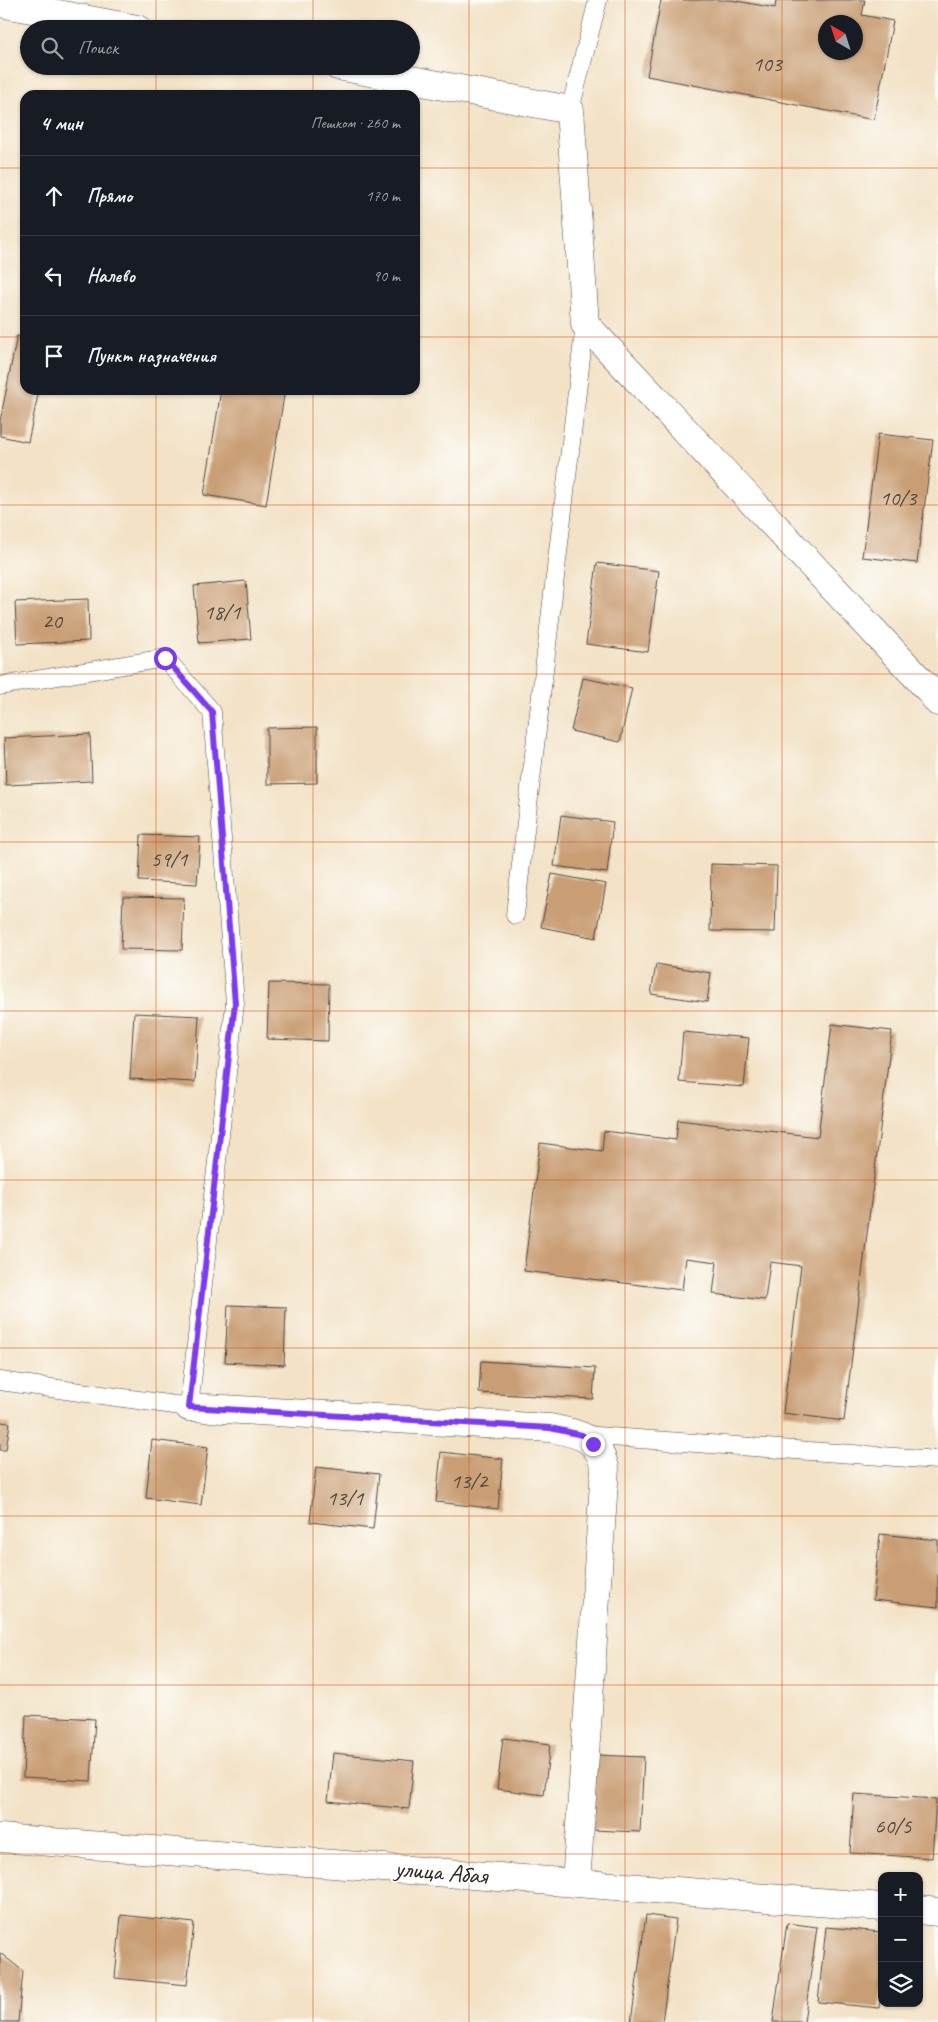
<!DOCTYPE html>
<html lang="ru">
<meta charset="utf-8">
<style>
body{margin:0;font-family:Caveat,sans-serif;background:#20242c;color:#f1f3f6}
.controls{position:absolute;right:15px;bottom:15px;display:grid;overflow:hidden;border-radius:10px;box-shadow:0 1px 4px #0004}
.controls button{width:45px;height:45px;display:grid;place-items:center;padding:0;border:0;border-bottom:1px solid #363941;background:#171b24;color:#f1f3f6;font:25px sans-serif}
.compass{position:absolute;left:818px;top:15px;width:45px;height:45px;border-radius:50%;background:#171b24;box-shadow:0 1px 4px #0004;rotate:321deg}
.stop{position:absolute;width:15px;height:15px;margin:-11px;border:4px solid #7c3aed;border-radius:50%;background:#fff}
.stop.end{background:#7c3aed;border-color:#fff;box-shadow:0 1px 5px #0008}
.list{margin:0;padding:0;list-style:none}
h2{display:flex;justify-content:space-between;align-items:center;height:65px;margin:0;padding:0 20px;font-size:21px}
h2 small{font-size:16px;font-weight:400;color:#9ea1a6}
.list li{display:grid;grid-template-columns:32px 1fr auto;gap:15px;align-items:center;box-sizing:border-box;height:80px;padding:0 20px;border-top:1px solid #363941}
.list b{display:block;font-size:19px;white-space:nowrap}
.list em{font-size:16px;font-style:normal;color:#9ea1a6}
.icon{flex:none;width:28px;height:28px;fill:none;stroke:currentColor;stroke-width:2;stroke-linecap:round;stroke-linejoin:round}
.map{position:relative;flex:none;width:938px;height:2022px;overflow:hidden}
.search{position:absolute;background:#171b24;box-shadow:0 1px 4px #0004;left:20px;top:20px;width:400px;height:55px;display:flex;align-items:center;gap:12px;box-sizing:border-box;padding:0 18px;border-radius:28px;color:#9ea1a6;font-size:19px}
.panel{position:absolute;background:#171b24;box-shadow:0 1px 4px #0004;left:20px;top:90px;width:400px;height:305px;border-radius:15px}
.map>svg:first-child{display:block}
.building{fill:#c99e75;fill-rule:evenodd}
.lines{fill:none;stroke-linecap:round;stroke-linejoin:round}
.lane-casing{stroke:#494642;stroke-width:19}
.street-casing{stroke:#494642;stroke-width:29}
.lane{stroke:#fff;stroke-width:18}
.street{stroke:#fff;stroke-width:28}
.route{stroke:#7c3aed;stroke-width:6}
.grid{fill:none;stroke:#d5540f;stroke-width:1;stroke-opacity:0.55}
.labels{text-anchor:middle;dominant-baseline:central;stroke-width:4;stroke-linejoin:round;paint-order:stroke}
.number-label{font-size:22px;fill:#52483e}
.street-label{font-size:25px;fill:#2b2b2b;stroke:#fdfcf7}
</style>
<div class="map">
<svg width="938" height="2022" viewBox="0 0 938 2022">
<rect width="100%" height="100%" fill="#fdfcf7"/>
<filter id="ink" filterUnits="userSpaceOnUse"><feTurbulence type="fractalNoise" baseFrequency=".02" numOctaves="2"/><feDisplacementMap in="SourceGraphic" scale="10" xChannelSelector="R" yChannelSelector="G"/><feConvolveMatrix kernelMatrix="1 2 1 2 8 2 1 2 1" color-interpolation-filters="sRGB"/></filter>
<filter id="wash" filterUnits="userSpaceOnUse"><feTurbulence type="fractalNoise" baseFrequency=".0096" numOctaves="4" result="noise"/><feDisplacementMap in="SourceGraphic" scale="20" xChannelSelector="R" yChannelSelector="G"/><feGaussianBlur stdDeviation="1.12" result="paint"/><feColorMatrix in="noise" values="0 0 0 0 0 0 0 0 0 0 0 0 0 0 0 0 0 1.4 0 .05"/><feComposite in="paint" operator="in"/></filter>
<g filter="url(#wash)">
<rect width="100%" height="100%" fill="#f3e2c6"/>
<g id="blocks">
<path class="building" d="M661 0H731L775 8 776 0H865L862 15 893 21 874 120 647 76ZM826 22H856V52H826Z
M17 336 25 337V390H39L28 442 0 436V421Z
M221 390H285L266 505 204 495Z
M878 434 933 440 917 563 862 557Z
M597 563 659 571 648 652 586 644Z
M246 581 251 639 199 643 194 586Z
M88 599 89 641 17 644 15 602Z
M583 678 632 688 620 742 571 731Z
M317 727V783L267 784V728Z
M90 734 92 781 6 785 4 738Z
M561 815 613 822 607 873 554 866Z
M141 835 200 837 197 884 139 881Z
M711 864 777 866 775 932 710 931Z
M552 874 606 884 596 938 541 927Z
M123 897 184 898 182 950 121 949Z
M656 964 711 973 707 1002 651 994Z
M269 983 329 984 328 1041 267 1039Z
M134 1013 199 1016 195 1082 130 1079Z
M832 1024 892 1031 844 1421 783 1413 801 1266 770 1262 765 1300 713 1294 717 1262 686 1258 682 1290 524 1271 540 1143 602 1151 604 1131 676 1140 678 1120 818 1137Z
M683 1032 749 1038 744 1087 679 1082Z
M228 1305 286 1307 284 1365 225 1362Z
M481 1361 595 1368 593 1399 479 1393Z
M0 1422 10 1423 6 1450H0Z
M152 1440 208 1447 201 1505 146 1498Z
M441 1452 503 1459 498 1509 436 1502Z
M316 1467 379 1474 373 1529 310 1522Z
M880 1534 938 1540V1607L873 1600Z
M26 1715 95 1719 91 1781 23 1777Z
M503 1738 550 1744 544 1795 497 1789Z
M333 1753 414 1761 409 1809 328 1801Z
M596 1755 644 1757 640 1832 592 1830Z
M854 1794 936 1799 932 1858 850 1853Z
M121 1915 194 1923 187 1985 115 1978Z
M646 1915 676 1919 662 2022H631Z
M787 1923 817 1927 804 2022H773Z
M826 1927 882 1932V1986L879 2008 818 2002Z
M0 1953 23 1971 18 2022H0Z"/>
</g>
</g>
<g filter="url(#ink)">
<use href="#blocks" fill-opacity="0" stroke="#494642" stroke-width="1"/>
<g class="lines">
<defs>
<path id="lane" d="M570 110 598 0
M0 686 165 658 212 712 235 1003 189 1407 0 1381
M515 915 585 324
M582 1435 938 1460"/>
<path id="street" d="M0 3 137 29
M338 66 570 110 585 324 930 691 938 702
M189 1407 550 1428C579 1434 597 1436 605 1468L576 1883
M0 1838 882 1907
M919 1910 938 1912"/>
</defs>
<use href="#lane" class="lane-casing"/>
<use href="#street" class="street-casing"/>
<use href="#lane" class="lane"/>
<use href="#street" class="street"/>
</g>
</g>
<g class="lines" filter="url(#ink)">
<path class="route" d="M165 658 212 712 235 1003 189 1407 550 1428 582 1435 593 1444"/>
</g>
<path class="grid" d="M156 0V29M313 0V29M469 0V2022M625 0V2022M782 0V2022M156 66V95M313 66V95M0 168H25M415 168H938M0 337H25M415 337H938M156 390V2022M313 390V2022M0 505H938M0 674H938M0 842H938M0 1011H938M0 1180H938M0 1348H938M0 1516H938M0 1685H938M0 1854H938"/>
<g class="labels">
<g class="number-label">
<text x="767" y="64">103</text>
<text x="898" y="498">10/3</text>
<text x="222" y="612">18/1</text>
<text x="52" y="621">20</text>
<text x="169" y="859">59/1</text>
<text x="469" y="1481">13/2</text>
<text x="345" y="1498">13/1</text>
<text x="893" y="1826">60/5</text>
</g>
<g class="street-label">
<text transform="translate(441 1872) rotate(5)">улица Абая</text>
</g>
</g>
</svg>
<div class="controls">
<button>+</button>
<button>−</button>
<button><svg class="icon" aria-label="layers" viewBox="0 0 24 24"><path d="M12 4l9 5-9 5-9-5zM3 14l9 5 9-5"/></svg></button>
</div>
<svg class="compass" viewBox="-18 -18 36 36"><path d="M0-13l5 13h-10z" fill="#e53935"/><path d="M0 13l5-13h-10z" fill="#9ea1a6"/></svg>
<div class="stop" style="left:165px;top:658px"></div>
<div class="stop end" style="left:593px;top:1444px"></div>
<div class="search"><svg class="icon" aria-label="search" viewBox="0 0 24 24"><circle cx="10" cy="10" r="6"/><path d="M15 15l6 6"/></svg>Поиск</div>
<section class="panel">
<h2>4 мин<small>Пешком · 260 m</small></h2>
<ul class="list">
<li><svg class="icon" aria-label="ahead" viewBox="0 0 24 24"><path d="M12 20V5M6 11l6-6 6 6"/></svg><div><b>Прямо</b></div><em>170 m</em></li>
<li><svg class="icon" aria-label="left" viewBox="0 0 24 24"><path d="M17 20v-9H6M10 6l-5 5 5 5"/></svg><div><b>Налево</b></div><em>90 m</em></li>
<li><svg class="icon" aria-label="arrive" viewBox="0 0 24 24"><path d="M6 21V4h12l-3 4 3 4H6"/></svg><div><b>Пункт назначения</b></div></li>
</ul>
</section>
</div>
